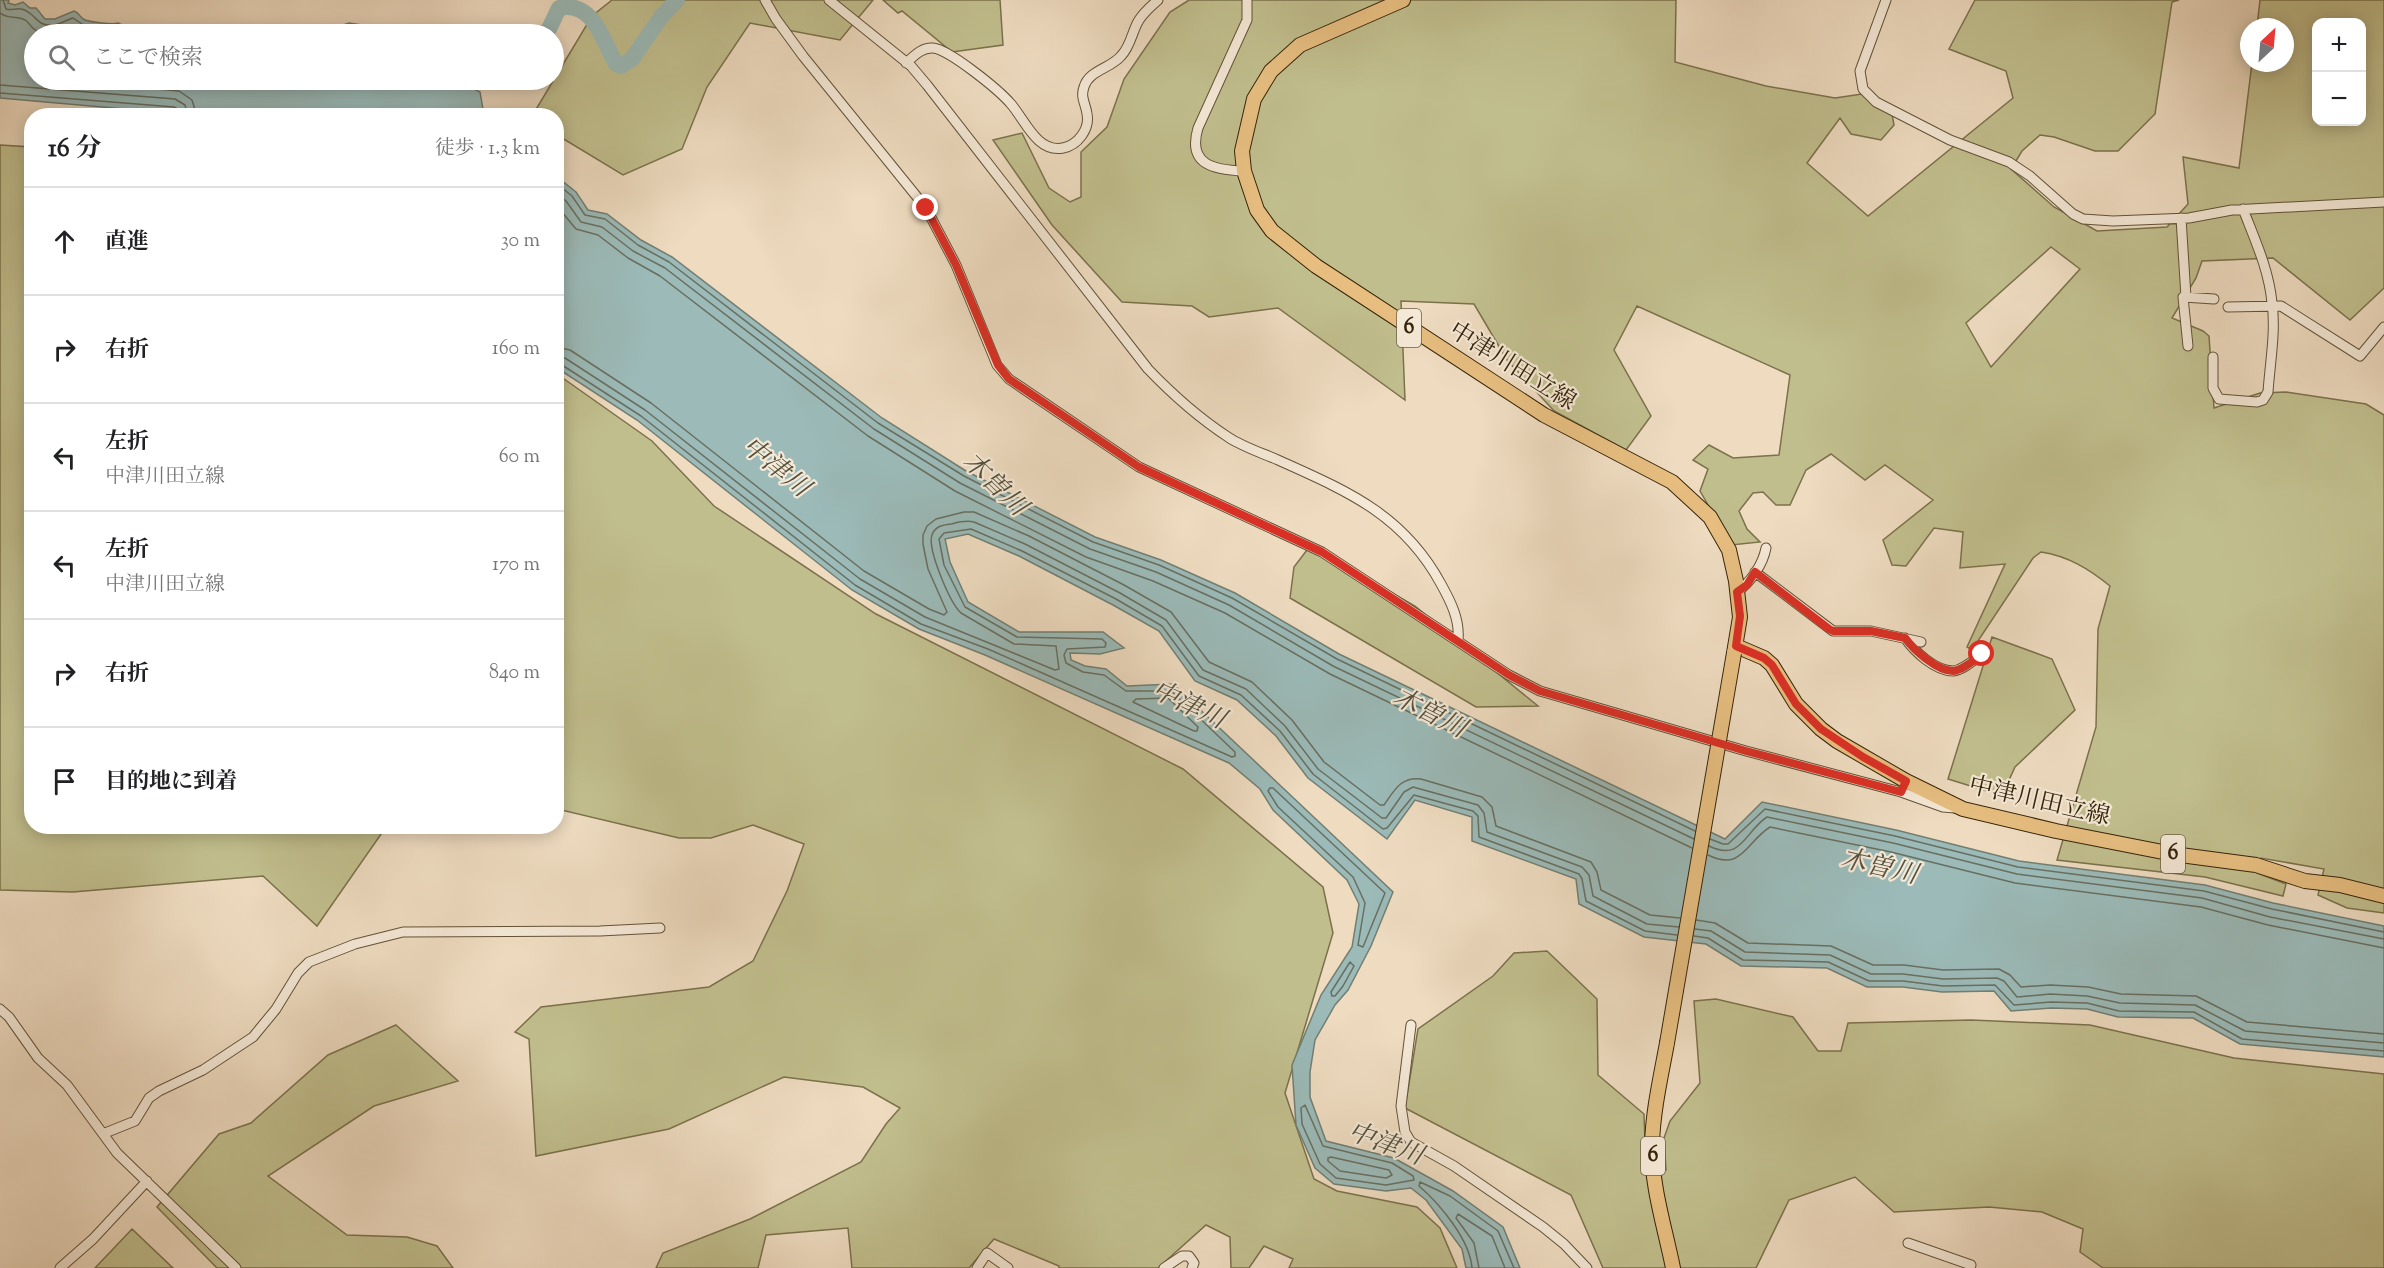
<!DOCTYPE html>
<html lang="ja">
<meta charset="utf-8">
<style>
body{margin:0;font-family:"Sorts Mill Goudy","Noto Serif JP",serif;background:#f6f6f6;color:#202124}
.controls{position:absolute;right:18px;top:18px;display:grid;overflow:hidden;border-radius:12px;box-shadow:0 3px 15px #0003}
.controls button{width:54px;height:54px;display:grid;place-items:center;padding:0;border:0;border-bottom:2px solid #e0e0e0;background:#fff;color:#202124;font:30px sans-serif}
.compass{position:absolute;left:2240px;top:18px;width:54px;height:54px;border-radius:50%;background:#fff;box-shadow:0 3px 15px #0003;rotate:26deg}
.stop{position:absolute;width:18px;height:18px;margin:-14px;border:4px solid #d93025;border-radius:50%;background:#fff}
.stop.end{background:#d93025;border-color:#fff;box-shadow:0 2px 6px #0008}
.list{margin:0;padding:0;list-style:none}
h2{display:flex;justify-content:space-between;align-items:center;height:78px;margin:0;padding:0 24px;font-size:26px}
h2 small{font-size:20px;font-weight:400;color:#757577}
.list li{display:grid;grid-template-columns:39px 1fr auto;gap:18px;align-items:center;box-sizing:border-box;height:108px;padding:0 24px;border-top:2px solid #e0e0e0}
.list b{display:block;font-size:22px;white-space:nowrap}
.list p{margin:0;font-size:20px;white-space:nowrap;color:#757577}
.list em{font-size:20px;font-style:normal;color:#757577}
.icon{flex:none;width:33px;height:33px;fill:none;stroke:currentColor;stroke-width:2;stroke-linecap:round;stroke-linejoin:round}
.map{position:relative;flex:none;width:2384px;height:1268px;overflow:hidden}
.search{position:absolute;background:#fff;box-shadow:0 3px 15px #0003;left:24px;top:24px;width:540px;height:66px;display:flex;align-items:center;gap:15px;box-sizing:border-box;padding:0 21px;border-radius:33px;color:#757577;font-size:22px}
.panel{position:absolute;background:#fff;box-shadow:0 3px 15px #0003;left:24px;top:108px;width:540px;height:726px;border-radius:24px}
.map>svg:first-child{display:block}
.green{fill:#c1be8d;stroke:#7b714b;stroke-width:1.5;fill-rule:evenodd}
.water{fill:#9bbab8;stroke:#727e72;stroke-width:1.5}
.lines{fill:none;stroke-linecap:round;stroke-linejoin:round}
.shore{stroke:#686f60;stroke-width:1.5}
.river{stroke:#9bbab8;stroke-width:16}
.street-casing{stroke:#635237;stroke-width:11}
.primary-casing{stroke:#352409;stroke-width:16}
.street{stroke:#f4e8d6;stroke-width:9}
.primary{stroke:#e7be80;stroke-width:14}
.primary-bridge-casing{stroke:#352409;stroke-width:16;stroke-linecap:butt}
.primary-bridge{stroke:#e7be80;stroke-width:14}
.route{stroke:#d93025;stroke-width:8}
.labels{text-anchor:middle;dominant-baseline:central;stroke-width:4.5;stroke-linejoin:round;paint-order:stroke}
.shield{fill:#f4e8d6;stroke:#6e5f46;stroke-width:1.5}
.shield-label{font-size:22px;font-weight:bold;fill:#352409}
.street-label{font-size:24px;fill:#352409;stroke:#f4e8d6}
.water-label{font-size:26px;font-style:italic;fill:#54513e;stroke:#f4e8d6}
</style>
<div class="map">
<svg width="2384" height="1268" viewBox="0 0 2384 1268">
<rect width="100%" height="100%" fill="#eedbc0"/>
<filter id="stains"><feTurbulence type="fractalNoise" baseFrequency=".00333" numOctaves="4"/><feColorMatrix values="0 0 0 0 .2 0 0 0 0 .09 0 0 0 0 .02 0 0 0 .5 -.17"/></filter>
<radialGradient id="worn" r=".72"><stop offset=".6" stop-color="#630" stop-opacity="0"/><stop offset="1" stop-color="#630" stop-opacity=".3"/></radialGradient>
<path class="green" d="M612 0H873L840 40 750 23 707 87 682 149 623 175 557 135 556 116H532L592 16Z
M883 0H1000L1003 45 952 52 902 11 898 13Z
M1189 0H1676L1675 62 1766 86 1835 98 1862 94 1892 114 1894 125 1881 140 1851 134 1840 118 1807 163 1868 216 2013 98 2006 71 1949 49 1975 0H2179L2172 2 2155 114 2118 151H2095L2054 137 2040 135 2022 151 2011 169 2054 207 2097 231 2167 227 2188 204 2183 157 2239 168 2252 63H2285V27H2257L2260 0H2384V288L2350 320 2273 258 2202 261 2196 278 2172 318 2203 331 2209 336 2214 408 2260 393 2286 392 2366 404 2384 415V913L2347 908 2318 895 2324 869 2261 858 2257 873 2286 884 2283 896 2205 877 2057 860 2096 727 2098 629 2110 586C2089 569 2068 556 2041 552L2033 558 1972 650 1967 647 2005 564 1960 568 1963 532 1934 528 1906 566 1892 565 1883 540 1933 500 1885 465 1865 480 1831 454 1806 470 1790 505H1776L1763 492 1753 493 1739 511 1747 529 1760 542 1731 545 1700 491 1708 469 1693 460 1709 445 1733 458 1779 455 1790 375 1637 306 1614 350 1651 416 1626 450 1554 411 1507 360 1474 304 1401 301 1405 400 1278 308 1209 317 1192 306 1122 302 1052 225 993 140 1022 133 1049 188 1070 202 1081 197V152L1107 127 1124 79 1170 12ZM2316 22H2362V122H2316ZM2051 247 2080 269 1991 367 1966 323Z
M0 145 32 147V826L386 827 317 926 263 876 73 892 0 890Z
M557 374 652 441 714 506 876 614 1183 769 1323 887 1333 933 1285 1093 1314 1179 1337 1191 1417 1207 1440 1228 1457 1268H1289L1293 1259 1264 1246 1249 1268H1231L1230 1237 1206 1225 1158 1268H1059V1266L994 1239 969 1268H852L848 1228 766 1235 758 1268H656L663 1253 750 1219 861 1162 886 1124 900 1108 863 1087 784 1077 669 1129 536 1156 529 1039 515 1032 541 1007 709 987 753 961 787 891 804 844 753 825 711 838H679L557 809Z
M1310 546 1415 606 1538 706 1476 707 1290 598 1294 567Z
M1992 637 2052 659 2075 710 2015 767 2004 791 1993 793 1948 779Z
M1547 951 1597 999 1598 1075 1644 1114 1646 1171 1666 1170 1664 1138 1670 1121 1700 1083 1694 1001 1716 999 1793 1017 1818 1051H1841L1848 1023 1971 1020 2090 1025 2234 1058 2384 1074V1268H2103L2080 1252 2083 1229 2042 1212 1989 1207 1894 1212 1855 1177 1789 1200 1756 1268H1603L1571 1195 1405 1108 1418 1029 1493 976 1514 953Z
M396 1025 458 1081 374 1106 268 1176 347 1235 407 1237 437 1246 453 1268H217L157 1207 219 1134 251 1123 328 1055Z
M132 1229 173 1268H95Z"/>
<path class="water" d="M0 0H9L8 3 15 5 23 2 30 8H36L45 19H55L74 11C80 13 79 17 85 20 91 22 113 25 118 23 128 29 137 26 146 34L157 26 192 32H249L292 25 317 34 349 23 393 30 396 34H34V80H456L480 92 484 115 204 116 0 98Z
M556 176 576 192 588 210 607 214 641 240 672 257 882 418 966 471 1095 537 1161 560 1235 593 1339 654 1725 839 1762 802 1896 830 2019 861 2205 885 2273 903 2384 926V1057L2240 1044 2193 1018 2118 1017 2087 1009 2051 1008 2011 1011 1994 991 1942 992 1903 987H1867L1827 968 1741 966 1706 944 1644 937 1579 904 1576 879 1472 841V817L1415 800 1387 839 1308 778 1276 736 1237 700 1195 681 1159 631 1113 605 1019 556 968 534 945 539 950 562 968 602 1019 632H1103L1124 648 1100 654 1070 653 1071 660 1085 666 1106 669 1127 686 1173 684 1393 892 1371 946 1348 990 1335 1005 1315 1040 1310 1072V1097L1326 1141 1394 1158 1453 1191 1503 1227 1520 1268H1466L1462 1249 1426 1200 1411 1188 1386 1191 1334 1184 1315 1168 1296 1125 1292 1065 1321 995 1352 947 1359 904 1347 880 1273 810 1260 789 1229 763 985 655 919 629 852 590 637 420 557 368Z"/>
<g class="lines">
<path class="shore" d="M3 0 6 9C12 11 15 8 21 9 35 11 36 28 54 25 61 24 66 20 73 18L85 26 118 30 128 34
M0 13C8 19 15 16 23 19 29 21 29 25 34 29 45 38 59 32 70 27L84 34H99
M58 80 179 91 192 100 197 116
M0 85 175 99 185 105 188 116
M0 93 174 107 179 110 180 116
M556 183 572 196 585 215 605 219 638 245 669 262 878 423 964 476 1093 542 1159 565 1232 598 1337 659 1695 831
M556 193 566 201 581 222 602 227 633 251 665 268 874 429 960 483 1090 549 1156 572 1229 605 1333 666 1694 839
M556 205 576 229 598 235 628 258 660 276 868 436 955 491 1086 557 1153 581 1225 613 1330 674 1692 848
M556 347 570 350 651 403 864 571 929 609 944 615 947 612 928 569 923 544V535L927 526 936 519 964 512H974L1029 536 1124 585 1171 612 1209 662 1252 682 1292 720 1324 762 1380 805H1384C1394 791 1401 776 1421 779L1482 797 1492 807 1496 826 1591 862 1597 872 1601 890 1650 915 1680 918
M556 357 565 358 645 410 860 579 925 617 1055 670 1059 669 1056 646 1014 644 961 613C950 603 927 549 932 535 935 526 943 525 951 524 959 522 966 520 974 522L1025 544 1120 593 1166 620 1203 670 1246 689 1285 726 1318 769 1382 818H1386L1404 792 1413 787 1478 805 1484 813 1487 832 1582 867 1589 875 1593 896 1647 924 1679 927
M556 364 562 365 641 416 855 585 921 624 988 649 1232 757 1235 756V752L1171 691H1126L1104 675 1083 672 1066 663 1064 655 1067 649 1105 647 1106 643 1102 639 1017 637 965 607 944 565 939 539 944 533 971 529 1022 551 1116 599 1162 626 1199 676 1241 695 1280 731 1313 774 1383 829 1387 828 1414 795 1473 811 1478 816 1479 837 1579 874 1582 879 1586 901 1645 931 1677 935
M1168 698 1198 727 1197 731H1194L1133 702 1136 699Z
M1270 788H1273L1385 893 1363 947 1358 945 1365 903 1353 877 1278 807 1268 791Z
M1710 839 1723 844H1728L1765 809 1895 836 2018 867 2204 891 2272 909 2384 932
M1709 846C1742 862 1744 832 1767 817L1893 843 2017 874 2202 898 2270 917 2384 939
M1708 855C1742 872 1746 842 1770 827L1891 852 2015 883 2201 907 2268 925 2384 948
M1696 920 1715 923 1748 943 1831 946 1873 965H1904L1943 970 1999 969 2010 975 2021 987 2050 985 2088 987 2121 994 2196 996 2247 1022 2384 1034
M1695 929 1711 931 1745 952 1830 955 1871 974H1903L1943 979 1997 978 2004 981 2017 997 2050 994 2087 996 2120 1003 2195 1005 2245 1031 2384 1043
M1694 936 1708 938 1743 960 1828 962 1869 981H1903L1943 986 1995 985 2014 1005 2051 1002 2087 1003 2119 1011 2194 1012 2242 1039 2384 1051
M1350 962 1354 966 1343 986 1335 996H1332L1331 992Z
M1305 1105 1323 1146 1392 1163 1413 1176 1414 1180 1386 1185 1336 1178 1320 1164 1302 1124 1301 1108Z
M1331 1157 1389 1170 1392 1175 1386 1178 1340 1171 1328 1161V1158Z
M1472 1268C1470 1240 1440 1204 1419 1186L1420 1182 1450 1196 1498 1231 1514 1268
M1479 1268 1474 1243 1456 1218 1458 1214 1492 1236 1505 1268"/>
<path class="river" d="M544 34 549 29 559 8C594 0 603 42 616 64L621 66 632 59 661 17 677 0
M452 102 471 80"/>
<defs>
<path id="street" d="M765 0 776 19 803 56 926 208 956 265 997 365 1009 379 1139 467 1322 552 1509 675 1540 691 1746 751 1901 792 1943 807 1955 808
M829 0 911 66 927 85 1148 369C1172 394 1199 418 1228 437 1243 447 1262 453 1278 460 1347 491 1403 514 1441 584 1451 602 1460 620 1458 640
M1886 0 1860 71 1863 89 1876 102 1950 140 2009 162 2030 176 2073 214 2083 219 2113 221 2189 218 2232 210 2384 202
M906 63C914 56 922 47 933 48 950 50 999 90 1011 104 1025 120 1037 153 1063 148 1078 145 1090 129 1087 114 1086 104 1080 98 1084 87 1089 70 1110 69 1121 56 1131 46 1132 31 1139 20 1144 12 1151 6 1158 0
M1244 171C1214 170 1187 165 1198 128L1247 20V0
M2181 218 2186 297
M2228 307 2281 306 2360 356 2384 327
M2188 346 2183 297 2214 299
M2213 357V388L2219 399 2257 402 2263 400 2268 392C2270 363 2276 331 2272 303 2269 270 2255 240 2243 209
M1755 572 1833 631H1871L1921 642
M1737 592C1751 582 1763 564 1766 548
M1905 638C1914 651 1935 671 1953 671 1963 670 1974 660 1982 654
M0 1009 9 1017 38 1058 67 1085 117 1153 236 1268
M1411 1025 1401 1106 1405 1132 1411 1142 1454 1166 1543 1227 1564 1244 1587 1268
M105 1133 135 1121 149 1098 159 1091 203 1070 253 1037 276 1009 298 973 309 962 355 944 403 932 600 931 660 928
M1908 1243 1971 1265 1970 1268
M60 1268 93 1239 147 1181
M977 1268 987 1253 1008 1268
M1164 1268 1182 1256H1189L1194 1263 1192 1268"/>
<path id="primary" d="M1403 0 1300 45 1271 71 1254 99 1242 151 1244 171 1257 210 1272 231 1316 266 1544 415 1672 482 1710 517 1729 550 1736 581 1740 617 1734 653
M1736 646 1764 658 1772 665 1796 704 1821 729 1837 741 1906 781 1963 809 2056 831 2173 854 2256 865 2305 881 2340 885 2384 896
M1667 1043C1661 1076 1653 1110 1652 1144 1651 1185 1665 1228 1673 1268"/>
</defs>
<use href="#street" class="street-casing"/>
<use href="#primary" class="primary-casing"/>
<use href="#street" class="street"/>
<use href="#primary" class="primary"/>
<defs>
<path id="primary-bridge" d="M1667 1043 1734 653"/>
</defs>
<use href="#primary-bridge" class="primary-bridge-casing"/>
<use href="#primary-bridge" class="primary-bridge"/>
</g>
<g class="lines">
<path class="route" d="M926 208 956 265 998 365 1009 379 1139 467 1322 552 1509 675 1540 691 1746 751 1901 792 1906 781 1863 757 1821 729 1796 704 1772 665 1764 658 1736 646 1740 616 1737 592 1747 585 1755 572 1829 629 1833 631H1871L1905 638C1914 650 1937 671 1953 671 1963 670 1974 660 1982 654"/>
</g>
<g class="labels">
<g class="shield">
<rect x="1397" y="309" width="24" height="38" rx="4.5"/>
<rect x="2161" y="835" width="24" height="38" rx="4.5"/>
<rect x="1641" y="1137" width="24" height="38" rx="4.5"/>
</g>
<g class="shield-label">
<text x="1409" y="328">6</text>
<text x="2173" y="854">6</text>
<text x="1653" y="1156">6</text>
</g>
<g class="street-label">
<text transform="translate(1512 367) rotate(32)">中津川田立線</text>
<text transform="translate(2039 802) rotate(13)">中津川田立線</text>
</g>
<g class="water-label">
<text transform="translate(775 468) rotate(39)">中津川</text>
<text transform="translate(994 485) rotate(44)">木曽川</text>
<text transform="translate(1188 706) rotate(25)">中津川</text>
<text transform="translate(1429 714) rotate(27)">木曽川</text>
<text transform="translate(1879 868) rotate(13)">木曽川</text>
<text transform="translate(1385 1145) rotate(20)">中津川</text>
</g>
</g>
<rect width="100%" height="100%" filter="url(#stains)"/>
<rect width="100%" height="100%" fill="url(#worn)"/>
</svg>
<div class="controls">
<button>+</button>
<button>−</button>
</div>
<svg class="compass" viewBox="-18 -18 36 36"><path d="M0-13l5 13h-10z" fill="#e53935"/><path d="M0 13l5-13h-10z" fill="#757577"/></svg>
<div class="stop" style="left:1982px;top:654px"></div>
<div class="stop end" style="left:926px;top:208px"></div>
<div class="search"><svg class="icon" aria-label="search" viewBox="0 0 24 24"><circle cx="10" cy="10" r="6"/><path d="M15 15l6 6"/></svg>ここで検索</div>
<section class="panel">
<h2>16 分<small>徒歩 · 1.3 km</small></h2>
<ul class="list">
<li><svg class="icon" aria-label="ahead" viewBox="0 0 24 24"><path d="M12 20V5M6 11l6-6 6 6"/></svg><div><b>直進</b></div><em>30 m</em></li>
<li><svg class="icon" aria-label="right" viewBox="0 0 24 24"><path d="M7 20v-9h11M14 6l5 5-5 5"/></svg><div><b>右折</b></div><em>160 m</em></li>
<li><svg class="icon" aria-label="left" viewBox="0 0 24 24"><path d="M17 20v-9H6M10 6l-5 5 5 5"/></svg><div><b>左折</b><p>中津川田立線</p></div><em>60 m</em></li>
<li><svg class="icon" aria-label="left" viewBox="0 0 24 24"><path d="M17 20v-9H6M10 6l-5 5 5 5"/></svg><div><b>左折</b><p>中津川田立線</p></div><em>170 m</em></li>
<li><svg class="icon" aria-label="right" viewBox="0 0 24 24"><path d="M7 20v-9h11M14 6l5 5-5 5"/></svg><div><b>右折</b></div><em>840 m</em></li>
<li><svg class="icon" aria-label="arrive" viewBox="0 0 24 24"><path d="M6 21V4h12l-3 4 3 4H6"/></svg><div><b>目的地に到着</b></div></li>
</ul>
</section>
</div>
